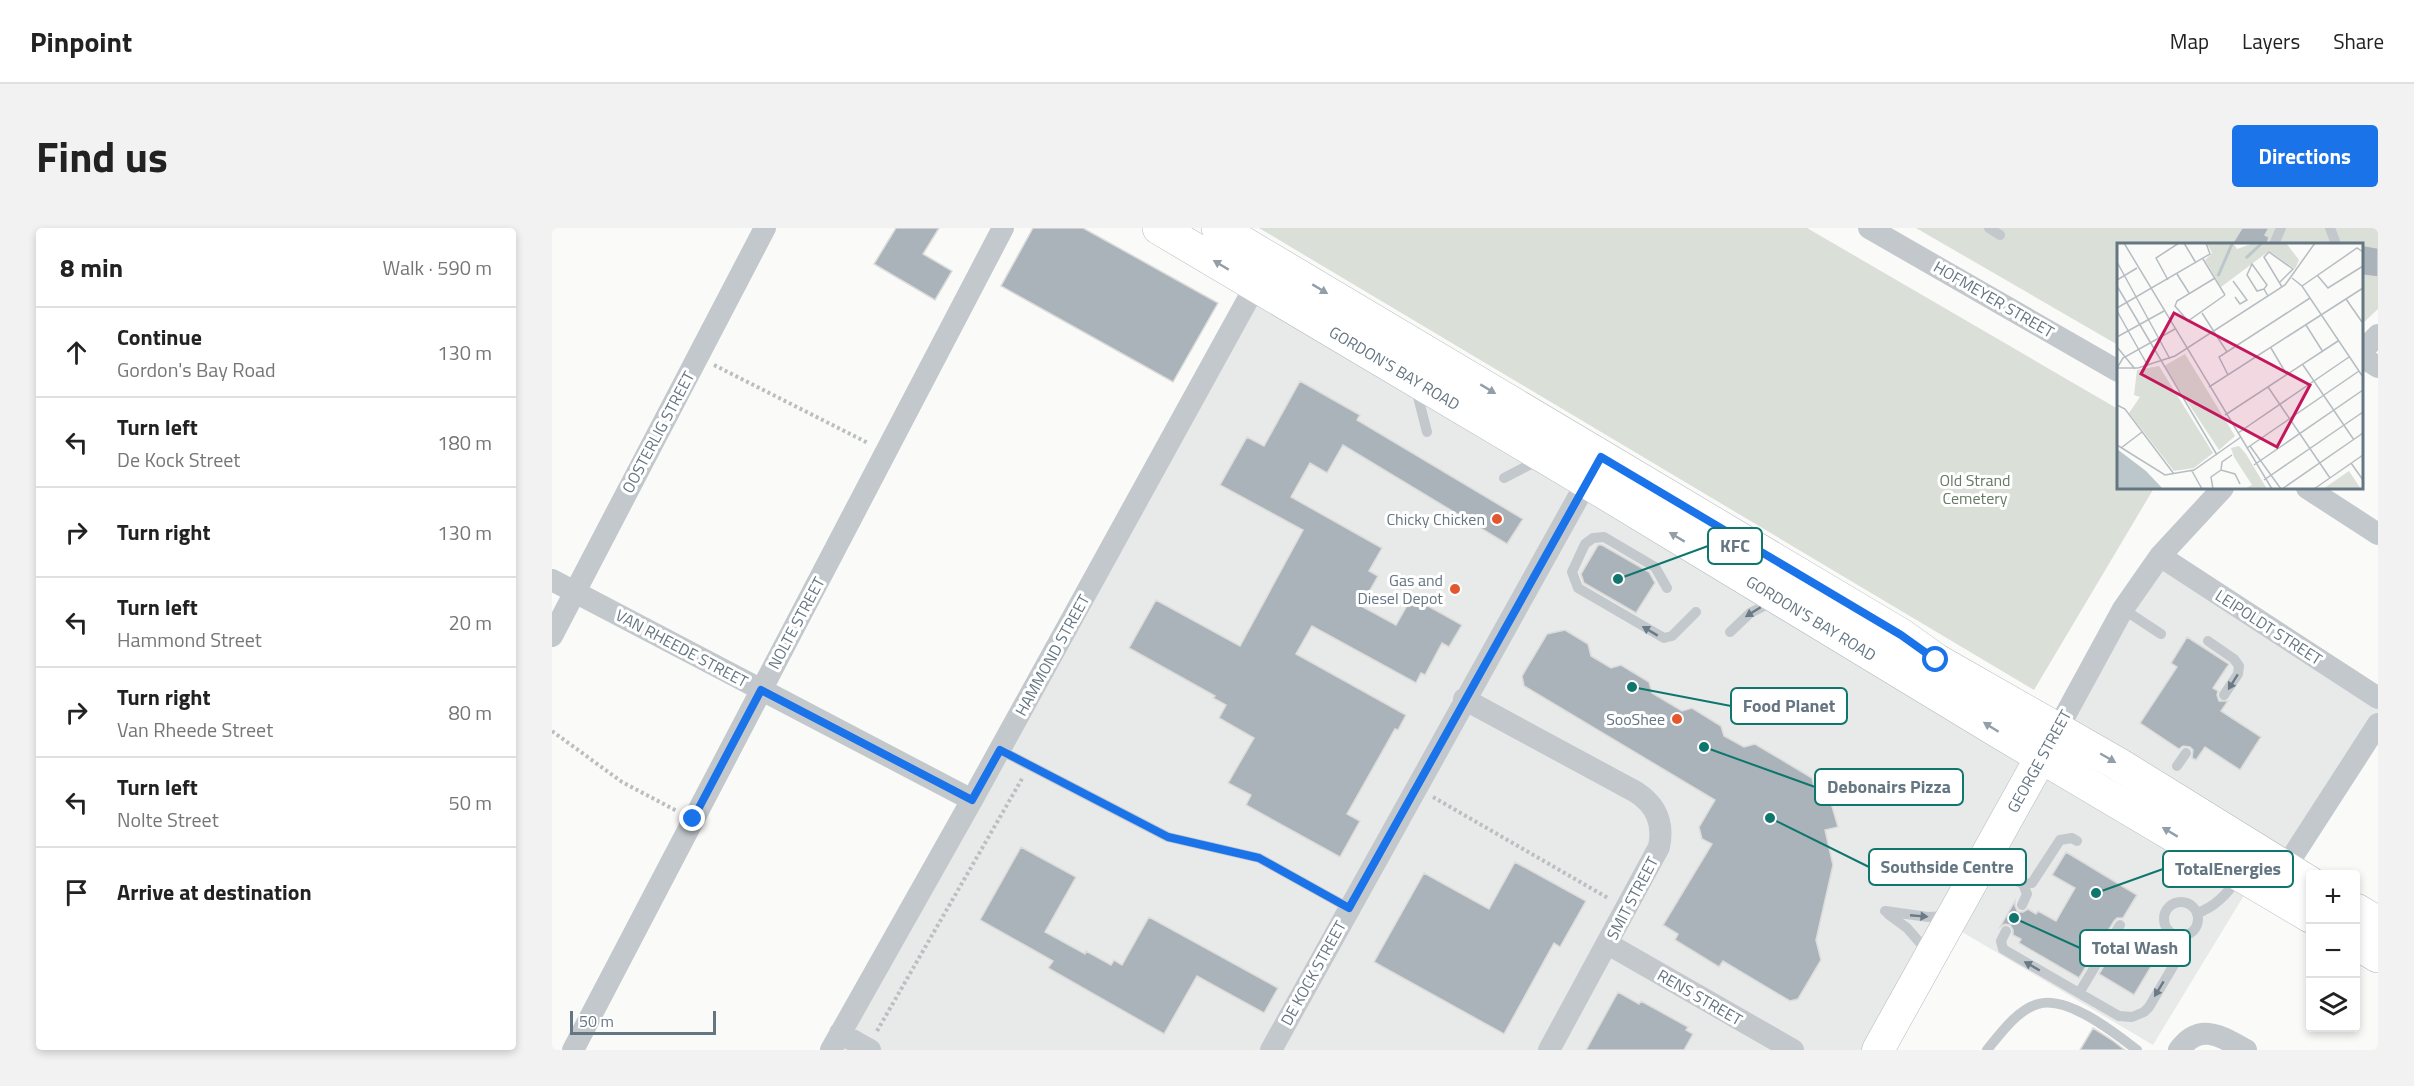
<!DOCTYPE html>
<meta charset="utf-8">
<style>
body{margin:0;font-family:"Titillium Web",sans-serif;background:#f2f2f2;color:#222}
.controls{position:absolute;right:18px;bottom:18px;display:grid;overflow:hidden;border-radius:6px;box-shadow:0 3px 9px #0003}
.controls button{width:54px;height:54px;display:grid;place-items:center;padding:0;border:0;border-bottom:2px solid #e0e0e0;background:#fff;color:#222;font:30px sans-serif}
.scale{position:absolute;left:18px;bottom:15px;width:146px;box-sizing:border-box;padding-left:6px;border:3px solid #657683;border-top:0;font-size:16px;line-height:21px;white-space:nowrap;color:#657683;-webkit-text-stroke:4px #fff;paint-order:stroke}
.stop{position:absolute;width:18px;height:18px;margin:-14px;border:4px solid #1a73e8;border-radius:50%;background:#fff}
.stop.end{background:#1a73e8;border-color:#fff;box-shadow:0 2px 6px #0008}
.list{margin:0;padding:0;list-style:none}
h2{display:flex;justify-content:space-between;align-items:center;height:78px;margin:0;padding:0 24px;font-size:26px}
h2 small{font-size:20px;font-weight:400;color:#767676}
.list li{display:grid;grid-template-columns:39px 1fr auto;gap:18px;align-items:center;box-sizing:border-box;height:90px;padding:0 24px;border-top:2px solid #e0e0e0}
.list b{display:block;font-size:22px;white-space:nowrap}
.list p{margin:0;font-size:20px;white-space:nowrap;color:#767676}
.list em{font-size:20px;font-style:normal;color:#767676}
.icon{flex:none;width:33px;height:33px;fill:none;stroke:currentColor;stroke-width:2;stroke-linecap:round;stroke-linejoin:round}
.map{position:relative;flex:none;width:1826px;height:822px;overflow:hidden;border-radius:6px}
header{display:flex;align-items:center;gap:36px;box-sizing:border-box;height:84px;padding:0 30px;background:#fff;border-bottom:2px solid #e0e0e0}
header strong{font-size:28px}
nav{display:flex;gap:33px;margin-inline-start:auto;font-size:21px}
.intro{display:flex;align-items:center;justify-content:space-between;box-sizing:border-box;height:144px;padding:0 36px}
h1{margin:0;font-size:42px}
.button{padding:15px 27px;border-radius:6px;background:#1a73e8;color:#fff;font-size:21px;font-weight:700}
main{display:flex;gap:36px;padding:0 36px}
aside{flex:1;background:#fff;border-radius:6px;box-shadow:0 3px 9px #0003}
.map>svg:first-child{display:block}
.built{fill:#e8e9e9}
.green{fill:#dadfd7}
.building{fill:#aab3b9;stroke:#dcdcda;stroke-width:1.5}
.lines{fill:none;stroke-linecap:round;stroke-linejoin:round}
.secondary-casing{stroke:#b3babf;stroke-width:33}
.primary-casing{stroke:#b5babe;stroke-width:34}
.path{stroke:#bbbfc2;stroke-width:4;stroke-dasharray:3 3;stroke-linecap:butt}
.lane{stroke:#c3c8cc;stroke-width:10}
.street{stroke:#c3c8cc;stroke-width:22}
.secondary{stroke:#fff;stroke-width:32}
.primary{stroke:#fff;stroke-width:33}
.oneway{fill:#939fa8}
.oneway2{fill:#6a7a87}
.route{stroke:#1a73e8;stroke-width:8}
.poi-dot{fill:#e4572e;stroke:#fff;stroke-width:2}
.labels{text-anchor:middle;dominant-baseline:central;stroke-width:6;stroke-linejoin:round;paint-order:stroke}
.street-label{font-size:16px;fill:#657683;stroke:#fff}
.park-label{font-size:16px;fill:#687a64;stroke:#fff}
.poi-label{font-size:16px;fill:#657683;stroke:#fff;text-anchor:end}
.inset-river{fill:none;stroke:#bbc7cb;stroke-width:3}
.inset-road{fill:none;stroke:#b5bdc2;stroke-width:1.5}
.view{fill:#c2185b;fill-opacity:0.15;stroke:#c2185b;stroke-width:3}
.inset-edge{fill:none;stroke:#657683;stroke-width:3}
.leader{fill:none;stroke:#0f766e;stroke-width:2}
.callout-dot{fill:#0f766e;stroke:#fff;stroke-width:2}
.callout{fill:#fff;stroke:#0f766e;stroke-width:2}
.callout-label{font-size:18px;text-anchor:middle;font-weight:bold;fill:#657683}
</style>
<header>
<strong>Pinpoint</strong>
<nav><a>Map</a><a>Layers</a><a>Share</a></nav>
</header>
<div class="intro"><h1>Find us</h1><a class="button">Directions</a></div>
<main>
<aside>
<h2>8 min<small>Walk · 590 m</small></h2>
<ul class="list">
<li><svg class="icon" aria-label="ahead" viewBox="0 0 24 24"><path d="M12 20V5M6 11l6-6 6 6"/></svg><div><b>Continue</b><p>Gordon's Bay Road</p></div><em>130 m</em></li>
<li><svg class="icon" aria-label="left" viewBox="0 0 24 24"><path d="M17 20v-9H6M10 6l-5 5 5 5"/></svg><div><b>Turn left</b><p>De Kock Street</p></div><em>180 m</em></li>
<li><svg class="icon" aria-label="right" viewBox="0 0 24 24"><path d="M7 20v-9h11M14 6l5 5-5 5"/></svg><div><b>Turn right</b></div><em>130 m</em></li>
<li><svg class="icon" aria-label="left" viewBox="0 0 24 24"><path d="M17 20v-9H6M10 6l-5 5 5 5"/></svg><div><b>Turn left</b><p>Hammond Street</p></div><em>20 m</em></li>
<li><svg class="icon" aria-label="right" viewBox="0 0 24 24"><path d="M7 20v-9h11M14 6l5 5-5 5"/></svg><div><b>Turn right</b><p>Van Rheede Street</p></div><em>80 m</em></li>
<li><svg class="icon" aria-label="left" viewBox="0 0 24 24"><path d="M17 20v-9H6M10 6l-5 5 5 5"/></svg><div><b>Turn left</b><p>Nolte Street</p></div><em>50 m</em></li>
<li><svg class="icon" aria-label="arrive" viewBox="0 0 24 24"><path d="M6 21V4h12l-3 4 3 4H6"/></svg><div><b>Arrive at destination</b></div></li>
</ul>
</aside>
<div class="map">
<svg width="1826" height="822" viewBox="0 0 1826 822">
<rect width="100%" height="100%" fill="#fafaf8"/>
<path class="built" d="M711 47 1494 516 1609 330 1826 473V494L1724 650 1708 641 1601 817 1395 695 1326 822H289Z"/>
<path class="green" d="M707 0H1255L1566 181V260H1602L1482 462Z
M1364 0H1826V81L1810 96V16H1566V117Z"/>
<path class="building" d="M344 0H387L371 26 400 43 383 72 322 36Z
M481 0H531L666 75 621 154 449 58Z
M1690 0H1717L1713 7 1717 9 1715 16H1680Z
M1809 17 1826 20V49L1809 47Z
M748 153 808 187 805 192 971 291 955 316 791 217 775 245 758 235 739 269 830 320 817 343 826 348 809 378 844 397 860 369 910 397 897 419 890 415 873 447 869 445 864 455 760 398 744 426 854 487 846 502 843 501 795 586 808 593 788 629 694 577 699 567 676 555 702 510 667 490 674 477 661 470 663 468 577 420 604 372 688 418 751 302 668 257 695 209 712 218Z
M1046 317H1050L1097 344 1103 355 1084 385 1032 355 1029 346Z
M1013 402 1036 416 1039 428 1059 440 1069 437 1097 454 1100 465 1130 483 1140 480 1169 498 1172 508 1192 519 1203 516 1260 550 1265 571 1277 568 1286 599 1273 602 1281 637 1264 712 1269 732 1246 771 1238 773 1171 733 1167 739 1123 712 1126 706 1111 697 1160 616 1150 611 1147 599 1163 572 972 458 970 448 995 406Z
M1635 409 1677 436 1661 460 1666 463 1665 467 1667 473H1676L1669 483 1709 509 1688 542 1653 519 1644 532 1640 530 1641 522 1638 519 1631 518 1627 521 1588 495 1625 439 1619 435Z
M469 619 524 649 493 704 533 726 534 723 559 737 562 732 570 737 597 689 726 760 712 785 645 748 612 806 496 740 501 733 428 692Z
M1514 624 1585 667 1571 690H1565L1562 693 1527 750 1467 715 1469 711 1461 707V702L1458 697 1453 696 1448 699 1463 673V678L1466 684H1471L1476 681 1484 686 1486 683 1504 693 1523 660 1500 647Z
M963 634 1034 673 1008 719 1002 715 952 806 822 734 872 645 937 681Z
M1568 711 1603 732 1582 767 1547 746Z
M1066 764 1087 776 1089 773 1136 799 1134 802 1141 806 1132 822H1034Z
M1541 800 1560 812 1573 822H1528Z"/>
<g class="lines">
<defs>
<path id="secondary" d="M1326 822 1502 506"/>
<g id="primary">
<path id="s1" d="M607 0 1035 254 1449 505 1758 688"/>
<path d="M666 0 1349 407 1384 432 1566 536 1758 655"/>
<path d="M1804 682 1826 695"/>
<path d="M1804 715 1826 728"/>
</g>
</defs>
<use href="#secondary" class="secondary-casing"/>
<use href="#primary" class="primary-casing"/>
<path class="path" d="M162 137 316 215
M0 503 70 554 125 583
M881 569 1056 670
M325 803 471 549"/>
<path class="lane" d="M1437 0 1448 7
M1778 0 1784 16
M1722 16 1729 0
M864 161 875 204
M952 250 987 232
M1115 360 1103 339 1052 309 1041 310 1033 316 1020 344 1026 360 1112 410 1120 408 1144 384
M1571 381 1609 406
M1178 404 1198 385 1220 374
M1656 413 1682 431 1687 438 1686 446 1672 467
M448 522 616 609 707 630 797 680
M1625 538 1634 525
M1434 636 1471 656 1480 655 1508 612 1520 610 1525 613
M1612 691a17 17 0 1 1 34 0a17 17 0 1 1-34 0Z
M1470 677 1475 666 1471 656
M1333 683 1376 689 1395 688
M1645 685C1664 679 1677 664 1687 648
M1336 686 1355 700 1377 725
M1568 697 1527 765 1567 788 1580 789 1592 784 1597 779 1623 735 1628 708
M1454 703 1449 713 1451 721 1527 765
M1435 822C1448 806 1465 782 1486 776 1515 767 1563 805 1585 822"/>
<path class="street" d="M1317 0 1566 143
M1810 123 1826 107
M1810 129 1826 139
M1755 260 1826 306
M1608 328 1826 470
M0 352 420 572
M0 408 213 0
M912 471 1084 564C1104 577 1112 595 1107 619L997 822
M1505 502 1571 381 1608 328 1671 260
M1726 651 1826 496
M1056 716 1241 822
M288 805 318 822
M21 822 451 0
M279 822 420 572 711 44
M719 822 1042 241
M1627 822C1648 793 1670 809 1694 822"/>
<use href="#secondary" class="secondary"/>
<use href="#primary" class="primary"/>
</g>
<defs><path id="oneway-solid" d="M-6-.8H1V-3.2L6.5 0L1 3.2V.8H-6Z" transform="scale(1.5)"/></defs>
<g class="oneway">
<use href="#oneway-solid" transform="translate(669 37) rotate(-149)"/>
<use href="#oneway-solid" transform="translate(768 61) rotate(31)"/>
<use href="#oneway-solid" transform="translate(936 161) rotate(31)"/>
<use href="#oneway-solid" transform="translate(1125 309) rotate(-149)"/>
<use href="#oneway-solid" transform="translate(1439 499) rotate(-148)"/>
<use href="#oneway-solid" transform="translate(1556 530) rotate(30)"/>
<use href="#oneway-solid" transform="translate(1618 604) rotate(-149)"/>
</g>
<g class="oneway2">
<use href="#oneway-solid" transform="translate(1201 384) rotate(148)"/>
<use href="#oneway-solid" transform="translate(1098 403) rotate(-149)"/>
<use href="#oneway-solid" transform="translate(1681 454) rotate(122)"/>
<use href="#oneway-solid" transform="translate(1367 688) rotate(5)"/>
<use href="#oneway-solid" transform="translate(1480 738) rotate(-150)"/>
<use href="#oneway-solid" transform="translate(1607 761) rotate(121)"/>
</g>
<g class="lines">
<path class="route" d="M141 591 209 462 420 572 448 522 616 609 707 630 797 680 1049 229 1349 407 1384 432"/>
</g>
<g class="poi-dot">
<circle cx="945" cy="291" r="6"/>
<circle cx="903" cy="361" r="6"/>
<circle cx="1125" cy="491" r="6"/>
</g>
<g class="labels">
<g class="street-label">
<text transform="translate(1442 71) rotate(30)">HOFMEYER STREET</text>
<text stroke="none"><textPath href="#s1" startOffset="274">GORDON'S BAY ROAD</textPath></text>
<text transform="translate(106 204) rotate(-62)">OOSTERLIG STREET</text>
<text stroke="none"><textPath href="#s1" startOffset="760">GORDON'S BAY ROAD</textPath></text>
<text transform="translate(244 395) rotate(-62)">NOLTE STREET</text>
<text transform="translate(1717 399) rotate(33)">LEIPOLDT STREET</text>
<text transform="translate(130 420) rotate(28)">VAN RHEEDE STREET</text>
<text transform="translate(500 427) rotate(-61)">HAMMOND STREET</text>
<text transform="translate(1487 533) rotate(-61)">GEORGE STREET</text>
<text transform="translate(1080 670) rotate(-62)">SMIT STREET</text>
<text transform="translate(761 745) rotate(-61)">DE KOCK STREET</text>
<text transform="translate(1148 769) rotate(30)">RENS STREET</text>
</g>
<g class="park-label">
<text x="1423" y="252">Old Strand<tspan x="1423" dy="18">Cemetery</tspan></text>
</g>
<g class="poi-label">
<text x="933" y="291">Chicky Chicken</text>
<text x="891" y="352">Gas and<tspan x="891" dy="18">Diesel Depot</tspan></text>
<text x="1113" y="491">SooShee</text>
</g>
</g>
<g transform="translate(1565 15)">
<rect width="246" height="246" fill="#fafaf8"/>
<path d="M90 0H116L120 6 137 0H169L182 17 178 26 152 8 104 44 88 17 95 10ZM68 111 118 193 102 207 47 123ZM42 123 96 210 77 225 57 228 12 170 23 154 17 152 20 127ZM122 203 129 211 150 246H127L135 242 117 214 114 205ZM232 228 244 246H206Z" fill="#dadfd7"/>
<path d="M0 206 29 228 46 246H0Z" fill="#bbc7cb"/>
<path class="inset-river" d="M129 15 145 0M101 33 115 1"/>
<path class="inset-road" d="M7 0 155 246M67 0 79 20M86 16 108 52M0 19 53 116M60 31 72 50M200 32 211 45 246 23M98 35 60 58 58 63 71 78 108 52M175 35 185 43 246 134M0 37 20 25M51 37 39 15 62 0M116 38 130 57 123 61 118 54M163 39 176 26 152 9 147 14 165 44M0 43 100 212M185 43 240 5 246 9M147 46 140 48 130 32 135 21 150 42 147 46 151 53M229 56 245 79M0 65 93 11 89 0M0 68 31 123M85 70 110 109M189 82 206 109M0 94 47 68M0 104 18 126M154 105 170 132M186 122 237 197M0 125H21L58 113 168 42 198 0M0 125 6 115 58 86M111 132 102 114 193 55M92 144 246 45M151 144 213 235M0 162 8 166 57 231M108 172 221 98M121 190 232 114M0 202 48 232 77 227 124 194M133 203 164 246M4 205 25 189M130 205 242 128M234 220 246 237M137 222 246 147M104 227 105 219 115 212M75 228 85 246M147 237 246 169M96 246 94 234 104 227 118 231 123 241M165 246 246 190M197 246 246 212"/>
<path class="view" d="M57 70 193 142 160 204 24 131Z"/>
<rect width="246" height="246" class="inset-edge"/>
</g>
<path class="leader" d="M1066 351L1156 318M1080 459L1179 478M1152 519L1263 559M1218 590L1317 639M1544 665L1611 641M1462 690L1528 720"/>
<g class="callout-dot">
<circle cx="1066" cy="351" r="6"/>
<circle cx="1080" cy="459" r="6"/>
<circle cx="1152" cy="519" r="6"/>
<circle cx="1218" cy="590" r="6"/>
<circle cx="1544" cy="665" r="6"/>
<circle cx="1462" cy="690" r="6"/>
</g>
<g class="callout">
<rect x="1156" y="300" width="54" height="36" rx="6"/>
<rect x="1179" y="460" width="116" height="36" rx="6"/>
<rect x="1263" y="541" width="148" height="36" rx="6"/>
<rect x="1317" y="621" width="157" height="36" rx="6"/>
<rect x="1611" y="623" width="130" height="36" rx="6"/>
<rect x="1528" y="702" width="110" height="36" rx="6"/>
</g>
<g class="callout-label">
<text x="1183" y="324">KFC</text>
<text x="1237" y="484">Food Planet</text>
<text x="1337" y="565">Debonairs Pizza</text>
<text x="1395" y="645">Southside Centre</text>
<text x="1676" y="647">TotalEnergies</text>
<text x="1583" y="726">Total Wash</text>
</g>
</svg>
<div class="controls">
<button>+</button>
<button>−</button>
<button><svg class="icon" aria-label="layers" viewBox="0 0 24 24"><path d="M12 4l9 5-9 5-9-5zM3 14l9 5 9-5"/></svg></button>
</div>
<div class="scale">50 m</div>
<div class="stop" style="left:1384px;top:432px"></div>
<div class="stop end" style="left:141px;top:591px"></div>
</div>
</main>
